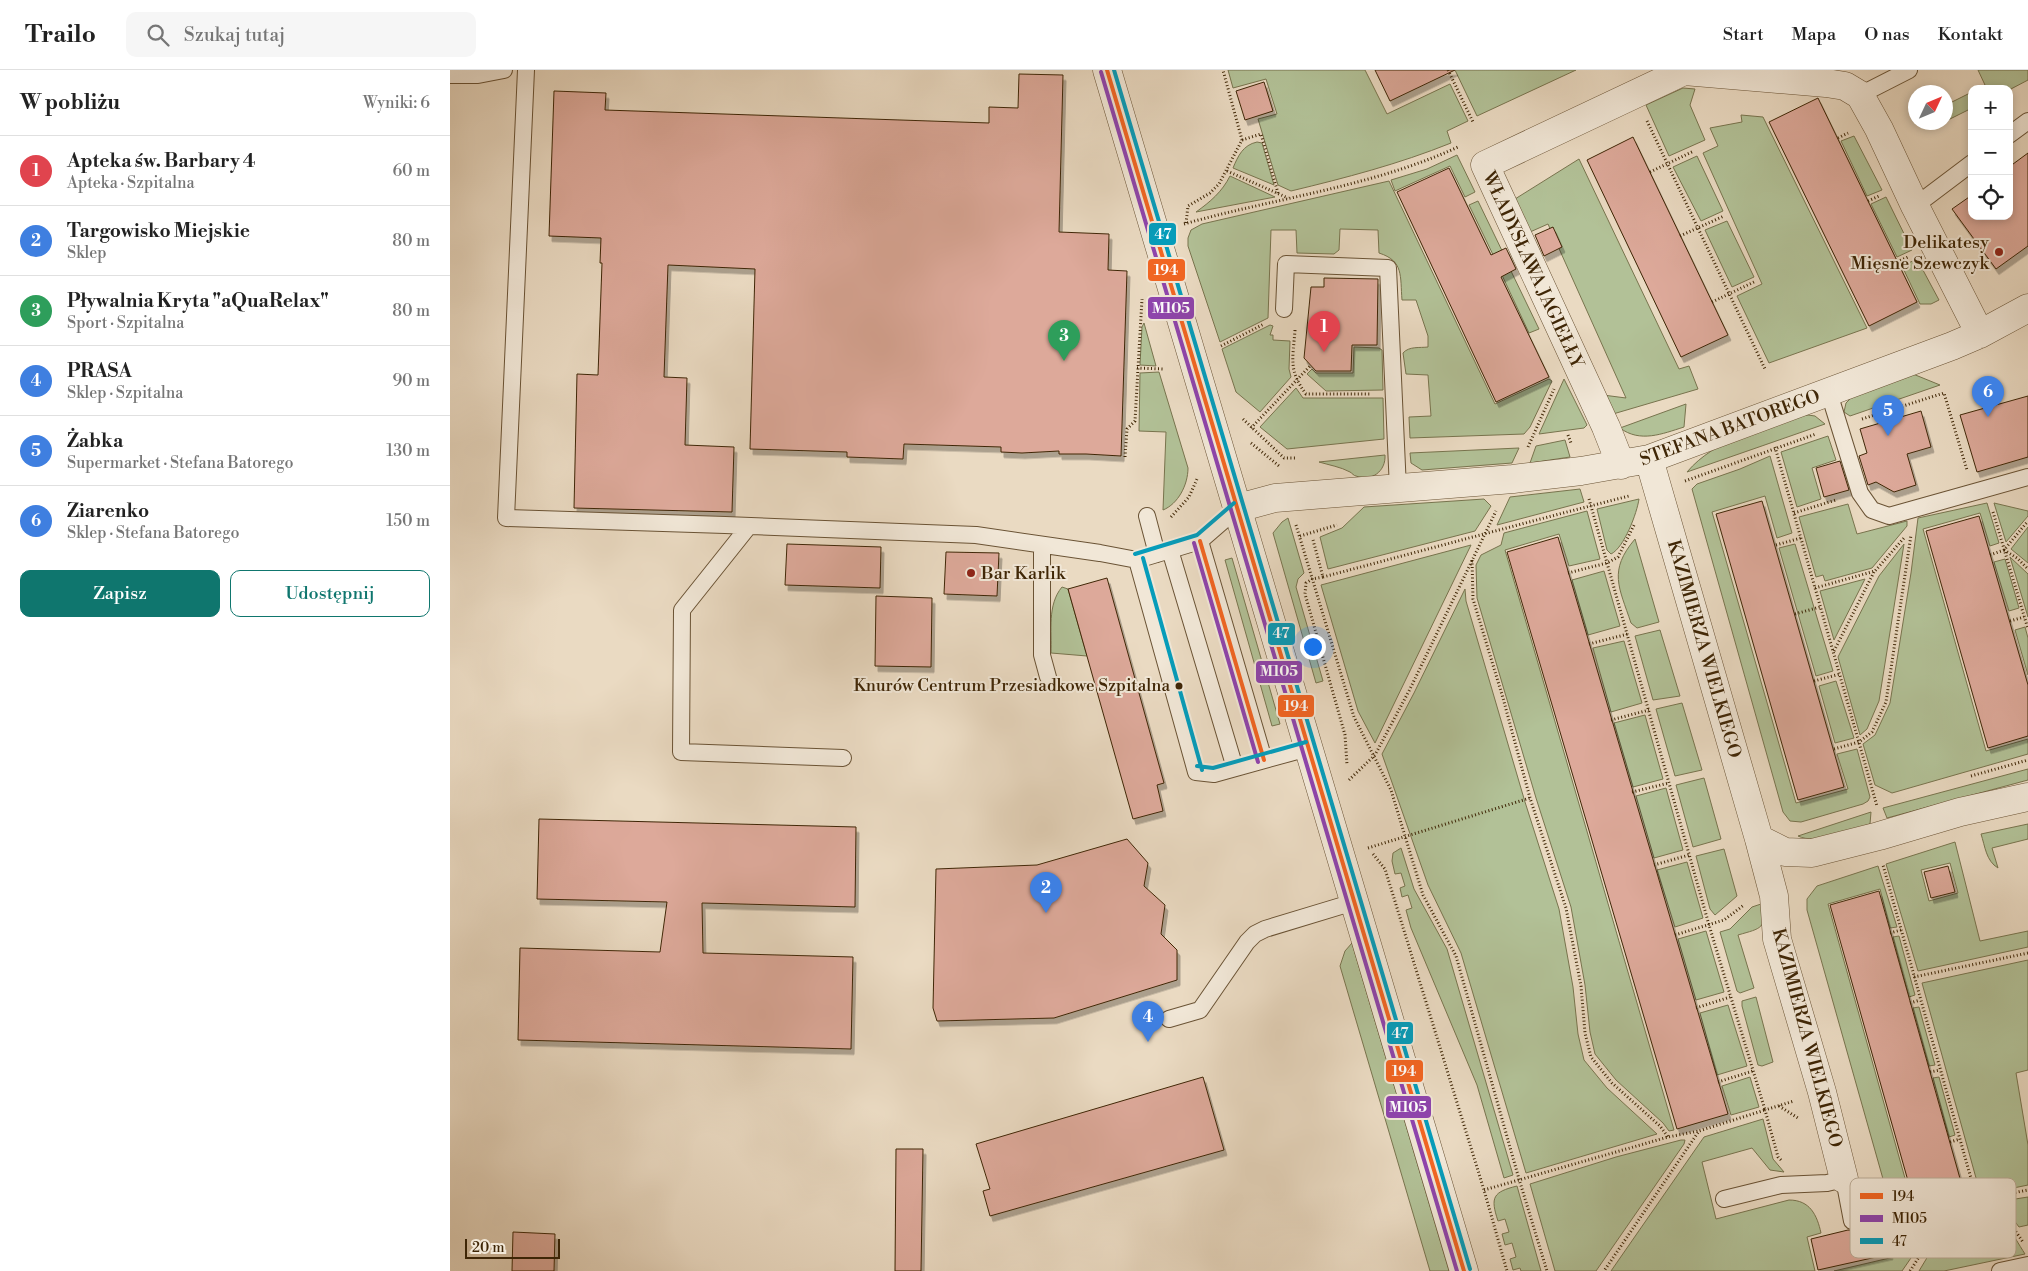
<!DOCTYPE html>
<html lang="pl">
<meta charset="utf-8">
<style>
body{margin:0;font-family:"Libre Bodoni",serif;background:#f6f6f6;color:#222}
.controls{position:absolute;right:15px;top:15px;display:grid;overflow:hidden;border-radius:10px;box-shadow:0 2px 8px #0003}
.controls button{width:45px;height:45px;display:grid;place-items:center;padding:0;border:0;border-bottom:1px solid #e0e0e0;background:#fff;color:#222;font:25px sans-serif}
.compass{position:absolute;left:1458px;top:15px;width:45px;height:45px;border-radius:50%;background:#fff;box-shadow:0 2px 8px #0003;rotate:46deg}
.scale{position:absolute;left:15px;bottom:12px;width:95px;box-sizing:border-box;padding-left:5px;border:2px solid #3f2606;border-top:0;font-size:14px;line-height:18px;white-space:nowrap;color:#3f2606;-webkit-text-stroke:4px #f1e7d7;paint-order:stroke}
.you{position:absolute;left:862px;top:576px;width:18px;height:18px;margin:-12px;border:4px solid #fff;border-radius:50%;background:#1a73e8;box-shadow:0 0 0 8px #1a73e833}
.badge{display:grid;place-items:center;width:32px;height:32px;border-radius:50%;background:#0f766e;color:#fff;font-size:16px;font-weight:700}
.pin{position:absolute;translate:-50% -41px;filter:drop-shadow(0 1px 2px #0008)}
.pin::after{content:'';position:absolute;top:26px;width:18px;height:15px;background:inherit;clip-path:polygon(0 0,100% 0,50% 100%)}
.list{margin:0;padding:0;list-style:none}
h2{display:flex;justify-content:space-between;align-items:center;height:65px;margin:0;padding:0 20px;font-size:21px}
h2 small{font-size:16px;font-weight:400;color:#767676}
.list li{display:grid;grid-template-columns:32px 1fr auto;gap:15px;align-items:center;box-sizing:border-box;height:70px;padding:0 20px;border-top:1px solid #e0e0e0}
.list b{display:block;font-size:19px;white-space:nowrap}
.list p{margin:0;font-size:16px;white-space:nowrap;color:#767676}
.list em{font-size:16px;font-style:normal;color:#767676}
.actions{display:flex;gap:10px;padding:15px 20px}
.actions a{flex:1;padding:11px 0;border:1px solid #0f766e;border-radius:10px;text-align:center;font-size:18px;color:#0f766e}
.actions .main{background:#0f766e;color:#fff}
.icon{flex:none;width:28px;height:28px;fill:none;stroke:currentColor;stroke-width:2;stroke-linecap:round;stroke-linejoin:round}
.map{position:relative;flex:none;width:1578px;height:1201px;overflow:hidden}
header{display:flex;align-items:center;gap:30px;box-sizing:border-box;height:70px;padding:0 25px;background:#fff;border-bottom:1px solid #e0e0e0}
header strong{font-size:24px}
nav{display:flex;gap:28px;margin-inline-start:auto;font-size:18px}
.search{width:350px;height:45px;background:#f6f6f6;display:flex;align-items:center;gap:12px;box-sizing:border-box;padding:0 18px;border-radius:10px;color:#767676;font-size:19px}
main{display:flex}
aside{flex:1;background:#fff}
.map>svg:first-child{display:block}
.green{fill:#b2c197;stroke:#78744e;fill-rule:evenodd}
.building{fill:#dda99a;stroke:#3f2606;filter:url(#shadow)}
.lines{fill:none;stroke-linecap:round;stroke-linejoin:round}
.service-casing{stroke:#6a5335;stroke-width:18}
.minor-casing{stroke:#6a5335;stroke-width:29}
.tertiary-casing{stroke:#6a5335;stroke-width:29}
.path{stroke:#3f2606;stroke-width:3;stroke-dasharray:1 2.5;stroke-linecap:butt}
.service{stroke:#f1e7d7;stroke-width:16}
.minor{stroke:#f1e7d7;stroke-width:28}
.tertiary{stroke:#f1e7d7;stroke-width:28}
.bus-1-casing{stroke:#f1e7d7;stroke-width:8}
.bus-2-casing{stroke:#f1e7d7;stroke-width:8}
.bus-3-casing{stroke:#f1e7d7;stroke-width:8}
.bus-1{stroke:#f26522;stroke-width:4}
.bus-2{stroke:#8e44ad;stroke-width:4}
.bus-3{stroke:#069cba;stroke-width:4}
.poi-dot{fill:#8f2418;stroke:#f1e7d7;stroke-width:2}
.bus-dot{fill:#3f2606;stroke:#f1e7d7;stroke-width:2}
.labels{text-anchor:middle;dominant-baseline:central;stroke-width:4;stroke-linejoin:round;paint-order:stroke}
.bus-label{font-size:17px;fill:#3f2606;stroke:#f1e7d7;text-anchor:end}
.poi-label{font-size:18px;fill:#3f2606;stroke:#f1e7d7;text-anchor:end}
.street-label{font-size:18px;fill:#3f2606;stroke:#f1e7d7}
.key{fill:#f1e7d7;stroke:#bcad98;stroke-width:1}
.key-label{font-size:14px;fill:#3f2606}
.line-badge{stroke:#f1e7d7;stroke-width:2}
.badge-label{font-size:14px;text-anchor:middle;font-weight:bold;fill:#fff}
</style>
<header>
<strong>Trailo</strong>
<div class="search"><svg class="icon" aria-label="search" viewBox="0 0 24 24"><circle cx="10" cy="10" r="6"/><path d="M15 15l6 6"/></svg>Szukaj tutaj</div>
<nav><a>Start</a><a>Mapa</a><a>O nas</a><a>Kontakt</a></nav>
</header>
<main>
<aside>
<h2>W pobliżu<small>Wyniki: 6</small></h2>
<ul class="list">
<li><span class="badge" style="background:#e0444e">1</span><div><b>Apteka św. Barbary 4</b><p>Apteka · Szpitalna</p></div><em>60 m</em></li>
<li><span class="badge" style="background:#3f7fe0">2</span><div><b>Targowisko Miejskie</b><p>Sklep</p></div><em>80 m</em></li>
<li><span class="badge" style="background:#2e9e5b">3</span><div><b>Pływalnia Kryta &quot;aQuaRelax&quot;</b><p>Sport · Szpitalna</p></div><em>80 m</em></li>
<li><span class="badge" style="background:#3f7fe0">4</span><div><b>PRASA</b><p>Sklep · Szpitalna</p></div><em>90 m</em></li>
<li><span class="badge" style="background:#3f7fe0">5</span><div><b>Żabka</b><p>Supermarket · Stefana Batorego</p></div><em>130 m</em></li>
<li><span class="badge" style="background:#3f7fe0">6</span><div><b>Ziarenko</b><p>Sklep · Stefana Batorego</p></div><em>150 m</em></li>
</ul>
<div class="actions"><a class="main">Zapisz</a><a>Udostępnij</a></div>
</aside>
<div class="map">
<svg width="1578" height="1201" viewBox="0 0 1578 1201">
<defs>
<filter id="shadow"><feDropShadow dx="3" dy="5.5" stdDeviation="0" flood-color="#0004"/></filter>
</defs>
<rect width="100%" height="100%" fill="#eadac2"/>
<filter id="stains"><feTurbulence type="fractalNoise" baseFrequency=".004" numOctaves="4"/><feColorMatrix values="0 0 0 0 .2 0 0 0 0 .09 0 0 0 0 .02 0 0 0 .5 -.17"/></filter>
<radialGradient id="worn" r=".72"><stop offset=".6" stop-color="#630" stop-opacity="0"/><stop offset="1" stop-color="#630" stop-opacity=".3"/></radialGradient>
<path class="green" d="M778 0H915L937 44 1000 14 1018 51 997 61 1001 73C949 94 895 108 841 121L828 115 808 49 827 44 816 9 783 18Z
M1005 0H1126L1027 46Z
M1528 0H1578V10L1559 20 1528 19 1535 15Z
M1233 18 1245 19 1240 35 1255 70 1219 86 1196 35Z
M1522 22V38L1496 51V35Z
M1291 45 1313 47 1417 258 1319 293 1287 226 1312 214 1253 83 1268 76 1260 58 1292 52Z
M1404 66 1432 120 1417 126 1391 71Z
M807 72 812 73 824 115 783 98C788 86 793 75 807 72Z
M1007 85 1025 122 1015 127 1000 96 945 121 941 110 977 99Z
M1247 86 1273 141 1251 151 1223 97Z
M1129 89 1229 299 1239 296 1248 319 1163 344 1153 325 1176 328 1098 154 1080 162 1065 129Z
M780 106 825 127 746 142C760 132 772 122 780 106Z
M939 111 1045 334 1099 309 1102 311 1080 357 1074 364 960 368 959 347 981 346 978 305 956 304 953 283C959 276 970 278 978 277V266L966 230H952C950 206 954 191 929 183L928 160 890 159 889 180 884 184 847 183 846 160H821L818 248 770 272 738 176V168L741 160 752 154Z
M1436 127 1462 180 1447 187 1421 134Z
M1028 131 1057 191 1048 195 1019 135Z
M1277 151 1304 207 1282 217 1255 160Z
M1467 189 1489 230 1481 234H1470L1452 196Z
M1060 199 1089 259 1079 263 1051 203Z
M694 253 706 296 690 295 692 257Z
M820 255 823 256 820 265H823V270L840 271 839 299 841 307 810 342 786 322 772 279Z
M904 277 929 278 932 280 933 320 876 321 857 304 862 299 866 303H903Z
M709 302 738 398C738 415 728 434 713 440L716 362 689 361 690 303Z
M1463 304 1490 315 1400 346 1394 342 1396 333 1403 326Z
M1114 309 1137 355 1134 358 1089 364Z
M846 318 853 328H933L934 369 837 379 810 357Z
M1236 334 1234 357C1212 364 1190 373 1170 358Z
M1358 345 1365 346 1375 354 1237 402C1265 369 1310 360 1350 346Z
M1378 366 1386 390 1362 398 1371 429 1347 437 1331 382Z
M1115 370 1120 387 1080 393 1086 376Z
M1069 378 1062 393 972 400 961 393 960 383Z
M935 385C936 401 922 412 906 406 904 406 902 403 900 402 891 397 879 395 869 392Z
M1320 386 1342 463 1327 468 1315 426 1262 442 1346 733 1398 719 1387 684 1407 679 1420 727 1418 731 1413 734 1351 752 1340 751 1333 742 1242 419 1247 414 1290 399Z
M1130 419 1134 432 1047 455 1060 427Z
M1034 429 1041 436 1025 461 878 499 870 467 892 458 914 437Z
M1189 429C1187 443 1174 478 1161 484L1157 480 1147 439Z
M1537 433 1549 473 1540 476 1530 443 1473 459 1536 681 1578 669V684L1442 723 1425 715 1413 674 1425 665 1440 633 1461 503 1468 448Z
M1544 433 1578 441V446L1556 472Z
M1398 434 1407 464 1457 451V456L1422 498 1375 511 1373 505 1366 507 1349 447Z
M1137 441 1150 489 1119 496 1109 464 1055 480 1224 1060 1219 1061 1213 1053 1166 1010 1145 984 1140 962 1135 915 1121 837 1086 728 1027 528 1026 495 1031 485 1051 475 1054 463Z
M838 448 854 503 848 509 846 517 873 611 866 613 823 463 832 452Z
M1578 457V493L1561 479Z
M1185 469 1209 552 1187 558 1181 553C1169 517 1158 501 1185 469Z
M1345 474 1383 601 1366 606 1329 478Z
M1454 474 1429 631 1417 659 1410 665 1388 587 1429 506Z
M1021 475 925 673 908 641 871 515Z
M1560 487 1578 504V547Z
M782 488 830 654 822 656 775 490Z
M1555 489 1569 538 1559 541 1544 492Z
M1154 501 1170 556 1138 565 1122 510Z
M1415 509 1384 570 1370 521Z
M612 517 618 519 637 586 601 583C602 561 597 535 612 517Z
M1015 519 1016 531 1075 732 1109 839 1123 917 1128 964 1134 990 1157 1018 1207 1064 1076 1103 1011 883 978 815 932 684 964 623Z
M1575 557 1578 568V605L1565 560Z
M1210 560 1230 626 1203 630 1185 566Z
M1174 571 1192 633 1161 642 1143 578Z
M1386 611 1404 668 1385 673 1369 616Z
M1232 633 1252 700 1225 706 1206 639Z
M1195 645 1213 709 1183 717 1164 653Z
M1578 699V710L1437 748 1433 738Z
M1254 708 1271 769 1243 777 1226 715Z
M1216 718 1233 780 1204 788 1186 726Z
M1421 742 1420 754C1401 760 1366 775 1348 766Z
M1578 754V769L1542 778 1548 798C1536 791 1535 776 1531 764Z
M1505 772 1530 871 1578 861V877L1468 901 1436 794ZM1500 793 1508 823 1479 831 1471 800Z
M951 778 964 819 997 879 1063 1105 1054 1108 1027 1015 961 858 956 840 962 838 958 825 952 827 950 818 955 816 951 803 945 804 942 791 943 783Z
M1274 779 1287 826 1265 845 1260 839 1246 786Z
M1237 792 1253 848 1225 857 1207 800Z
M1428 796 1447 857 1440 858 1430 819 1378 834 1460 1126C1450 1128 1442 1123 1435 1116L1357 840V829L1367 816Z
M1314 833C1316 859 1312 858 1288 865L1304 918 1290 923 1287 921 1270 862 1280 859 1302 837Z
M1256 861 1274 922 1246 930 1228 869Z
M1449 866 1465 925 1459 927 1443 867Z
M902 873 999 1201H980L890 896 895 881Z
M1578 890V1000L1566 1003 1578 1075V1115L1544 1122 1536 1113 1526 1108 1472 913Z
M1306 927 1323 992 1312 996 1308 995 1292 936V931Z
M1278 935 1297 996 1267 1005 1250 943Z
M1469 937 1485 995 1479 996 1463 938Z
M1300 1007 1309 1037 1281 1045 1272 1016Z
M1489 1007 1505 1065 1499 1067 1483 1008Z
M1313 1049 1323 1089 1334 1102 1320 1100 1302 1078 1252 1092 1266 1149 1339 1130C1360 1130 1367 1145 1371 1163L1357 1167 1365 1201H1161L1254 1067Z
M1231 1070H1235L1234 1074 1146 1201H1105L1080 1114 1166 1087Z
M1067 1116 1091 1201H1071L1070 1198 1063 1200 1060 1189 1066 1187 1062 1173 1055 1175 1052 1164 1059 1162 1055 1149 1048 1151C1040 1127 1043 1122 1067 1116Z
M1521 1120C1541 1124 1564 1167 1575 1184L1494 1201H1469L1516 1123Z
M1505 1124 1452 1201H1384L1444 1187 1430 1128 1453 1140Z
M1578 1127V1155L1569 1157 1551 1133 1559 1130Z"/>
<path class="building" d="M925 0H1005L940 31Z
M569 4 613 5 609 162 659 164 658 200 677 201 671 386 636 384H609V381L572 383 551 382V377L454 374 453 389 397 387V382L300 379 305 199 218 195 214 307 237 308 235 375 284 377 282 442 124 438 127 304 148 305 152 193H150L151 168 99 166 104 21 156 23 155 40 539 53V37L568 38Z
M814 12 823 41 795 50 786 21Z
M1368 28 1467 232 1419 256 1319 52Z
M1183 67 1278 265 1231 287 1137 90Z
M1578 83V176L1546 199 1502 139 1522 125V146H1559V97Z
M999 98 1041 185 1056 178 1066 199 1051 207 1099 307 1046 332 947 122Z
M1103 157 1112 177 1094 186 1085 165Z
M874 208 928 209 927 275H902L901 301H866L854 288 861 217H874Z
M1578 326V387L1527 402 1510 345Z
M1471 341 1481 377 1457 384 1466 415 1444 422 1426 412 1418 415 1409 386 1417 383 1410 359Z
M1390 391 1399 420 1374 427 1366 398Z
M1312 431 1394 717 1348 730 1266 444Z
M1529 446 1578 615V666L1538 678 1476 461Z
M1108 467 1278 1044 1227 1059 1057 482Z
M337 474 431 477 430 518 335 515Z
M496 482 549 483 547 526 494 524Z
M657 508 714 713 707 715 713 741 683 749 618 519Z
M426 526 482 528 481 597 425 596Z
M89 749 406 757 405 837 252 833 253 883 403 887 401 979 68 970 70 878 210 882 217 832 87 829Z
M677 769 698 793 694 816 715 835 711 864 727 880V910L604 948 487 951 483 938 486 799 587 795Z
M1498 796 1505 822 1481 828 1474 802Z
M1429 821 1511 1112 1462 1125 1380 835Z
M753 1007 774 1080 540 1146 533 1121 540 1119 526 1074Z
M446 1079H473L471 1201H445Z
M1433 1153 1440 1184 1368 1200 1361 1169 1398 1160 1404 1161Z
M63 1162 105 1164 104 1201H62Z"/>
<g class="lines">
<defs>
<path id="service" d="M76 0 56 448 275 455 526 465 650 483 687 490 750 471 788 438
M0 5H28L54 0
M1410 25 1459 0
M1559 65 1578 51
M1465 136 1522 93
M834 239 836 194 938 198 948 419
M1379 323 1410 423 1422 440 1439 446 1578 407
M697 446 707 484
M299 456 232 540 231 682 393 688
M750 471 814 690
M592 476V585L598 607
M720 480 785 698
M687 490 746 702 764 704 858 678
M719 949 750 940 797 872 805 864 815 859 904 832
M1274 1129 1331 1115 1377 1113 1394 1109 1402 1151
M1550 1201 1578 1195"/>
<path id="minor" d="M1199 389 1309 769 1324 826 1327 869 1372 1022 1394 1109
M1171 395 1156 357 1035 95 1234 1 1376 13 1395 16 1410 25 1429 59 1465 136 1530 264
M788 438 825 428 1063 409 1131 401 1199 389 1502 276 1530 264 1578 238
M1309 769 1335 782 1362 783 1429 766 1510 742 1578 727"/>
<path id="tertiary" d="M657 0 1014 1201"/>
</defs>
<use href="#service" class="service-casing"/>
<use href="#minor" class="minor-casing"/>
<use href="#tertiary" class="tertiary-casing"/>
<path class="path" d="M998 0 1023 52
M1197 51 1315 299
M1388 68 1398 63
M792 70 811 64 828 123
M777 101 838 128
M1200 102 1244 81
M1418 131 1429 126
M736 153 738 136 760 123 769 114 792 70 773 0
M734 154C825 128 921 117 1008 77
M1230 166 1274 146
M1447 192 1458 187
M1262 232 1304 212
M845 260C843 289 838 300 856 324H920
M771 276 814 254
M687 298 714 299
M793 349 834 388H845
M1412 349 1494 323 1517 400
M801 358 861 295
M1118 365 1121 373
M801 373 829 396
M1078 377 1104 319
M1325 377 1427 736
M675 387 677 359 685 351 692 229
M1235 411 1366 364
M1139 429 1259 855 1315 1040 1249 1061 1154 1201
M1543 442 1578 559
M1344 443 1386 430
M721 447 739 427 747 409
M846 455 904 647 941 720 973 825 1006 886 1069 1109 1097 1201
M850 466 887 455
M863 470 873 507 862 509 856 513 855 524 895 665 897 695
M1326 475 1351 468
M1554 480 1567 488 1578 499
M1540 485 1554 480 1578 451
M1022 490 1023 529 1053 628 1080 728 1116 838 1131 916 1135 963 1141 987 1162 1013 1210 1056 1218 1067
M1118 503 1157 493 1168 487 1185 453
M873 507C975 480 1077 452 1179 426
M1365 518 1425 501 1454 468
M1345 544 1370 537
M1560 551 1574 547
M1139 574 1178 564
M1384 581 1424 502
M1364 611 1390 604
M1161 650 1199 640
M1384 679 1409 672 1422 662 1436 632 1461 465
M1521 706 1578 690
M899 710 925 685 960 619 1046 441
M1182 722 1219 713
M918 778 1080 728
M923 784 935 799 1034 1120 1057 1201
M1204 795 1239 785
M1440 863 1451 860
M1225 865 1274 850 1294 835
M1464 907 1578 883
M1460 933 1470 930
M1246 938 1280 927
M1480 1002 1490 1000
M1268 1012 1303 1001
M1329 1036 1348 1048
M1500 1072 1510 1069
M1331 1090 1328 1087 1315 1040 1344 1031
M1522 1112 1532 1117 1542 1127 1578 1120
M1422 1119H1426L1453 1133 1522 1112 1433 795
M1034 1120 1218 1067 1249 1061
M1542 1127 1573 1172
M1460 1201 1515 1115"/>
<use href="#service" class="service"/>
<use href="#minor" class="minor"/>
<use href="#tertiary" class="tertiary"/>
<defs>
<path id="bus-1" d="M657 0 1014 1201
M750 471 814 690"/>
<path id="bus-2" d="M651 2 1007 1201
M744 473 808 692"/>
<path id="bus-3" d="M664 0 1020 1199
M685 484 747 465 784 433
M693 488 752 700
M747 696 763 698 856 672"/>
</defs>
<use href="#bus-1" class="bus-1-casing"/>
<use href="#bus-2" class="bus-2-casing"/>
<use href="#bus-3" class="bus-3-casing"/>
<use href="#bus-1" class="bus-1"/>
<use href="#bus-2" class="bus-2"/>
<use href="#bus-3" class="bus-3"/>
</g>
<g class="poi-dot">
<circle cx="1549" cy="182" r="5"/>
<circle cx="521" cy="503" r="5"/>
</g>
<circle class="bus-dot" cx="729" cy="616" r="4.5"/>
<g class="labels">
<g class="bus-label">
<text x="720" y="616">Knurów Centrum Przesiadkowe Szpitalna</text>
</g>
<g class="poi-label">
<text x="1539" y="172">Delikatesy<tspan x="1539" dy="21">Mięsne Szewczyk</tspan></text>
<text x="531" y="503" text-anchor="start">Bar Karlik</text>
</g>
<g class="street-label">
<text transform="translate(1083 200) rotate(65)">WŁADYSŁAWA JAGIEŁŁY</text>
<text transform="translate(1280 358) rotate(-20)">STEFANA BATOREGO</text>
<text transform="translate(1254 579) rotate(74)">KAZIMIERZA WIELKIEGO</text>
<text transform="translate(1357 968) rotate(75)">KAZIMIERZA WIELKIEGO</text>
</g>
</g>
<rect x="1400" y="1108" width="166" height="80" rx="8" class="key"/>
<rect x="1410" y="1123" width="23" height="6" fill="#f26522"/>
<rect x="1410" y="1145" width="23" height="7" fill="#8e44ad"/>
<rect x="1410" y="1168" width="23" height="6" fill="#069cba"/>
<g class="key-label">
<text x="1442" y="1131">194</text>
<text x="1442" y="1153">M105</text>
<text x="1442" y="1176">47</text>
</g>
<g class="line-badge">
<rect x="698" y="152" width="29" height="24" rx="5" fill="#069cba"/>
<rect x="697" y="188" width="39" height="24" rx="5" fill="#f26522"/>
<rect x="697" y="226" width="48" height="24" rx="5" fill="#8e44ad"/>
<rect x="817" y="552" width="29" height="24" rx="5" fill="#069cba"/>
<rect x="805" y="590" width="48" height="24" rx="5" fill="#8e44ad"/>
<rect x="827" y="624" width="38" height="24" rx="5" fill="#f26522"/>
<rect x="936" y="951" width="28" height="24" rx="5" fill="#069cba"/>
<rect x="935" y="989" width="39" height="24" rx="5" fill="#f26522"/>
<rect x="935" y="1025" width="47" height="24" rx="5" fill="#8e44ad"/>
</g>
<g class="badge-label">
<text x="713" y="169">47</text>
<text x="716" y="205">194</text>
<text x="721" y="243">M105</text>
<text x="831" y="568">47</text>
<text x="829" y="606">M105</text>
<text x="846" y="641">194</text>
<text x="950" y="968">47</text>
<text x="954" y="1006">194</text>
<text x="958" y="1042">M105</text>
</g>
<rect width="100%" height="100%" filter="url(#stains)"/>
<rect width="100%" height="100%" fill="url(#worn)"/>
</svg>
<div class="controls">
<button>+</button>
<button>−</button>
<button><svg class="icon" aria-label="locate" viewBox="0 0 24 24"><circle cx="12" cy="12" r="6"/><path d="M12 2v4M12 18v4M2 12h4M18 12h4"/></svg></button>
</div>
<svg class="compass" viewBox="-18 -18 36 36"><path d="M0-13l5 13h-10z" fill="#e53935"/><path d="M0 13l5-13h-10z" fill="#767676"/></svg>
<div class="scale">20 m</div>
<div class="you"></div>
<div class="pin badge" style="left:874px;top:282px;background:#e0444e">1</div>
<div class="pin badge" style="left:596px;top:843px;background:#3f7fe0">2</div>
<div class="pin badge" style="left:614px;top:291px;background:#2e9e5b">3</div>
<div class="pin badge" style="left:698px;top:972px;background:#3f7fe0">4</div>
<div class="pin badge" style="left:1438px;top:366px;background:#3f7fe0">5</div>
<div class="pin badge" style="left:1538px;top:347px;background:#3f7fe0">6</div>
</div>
</main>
